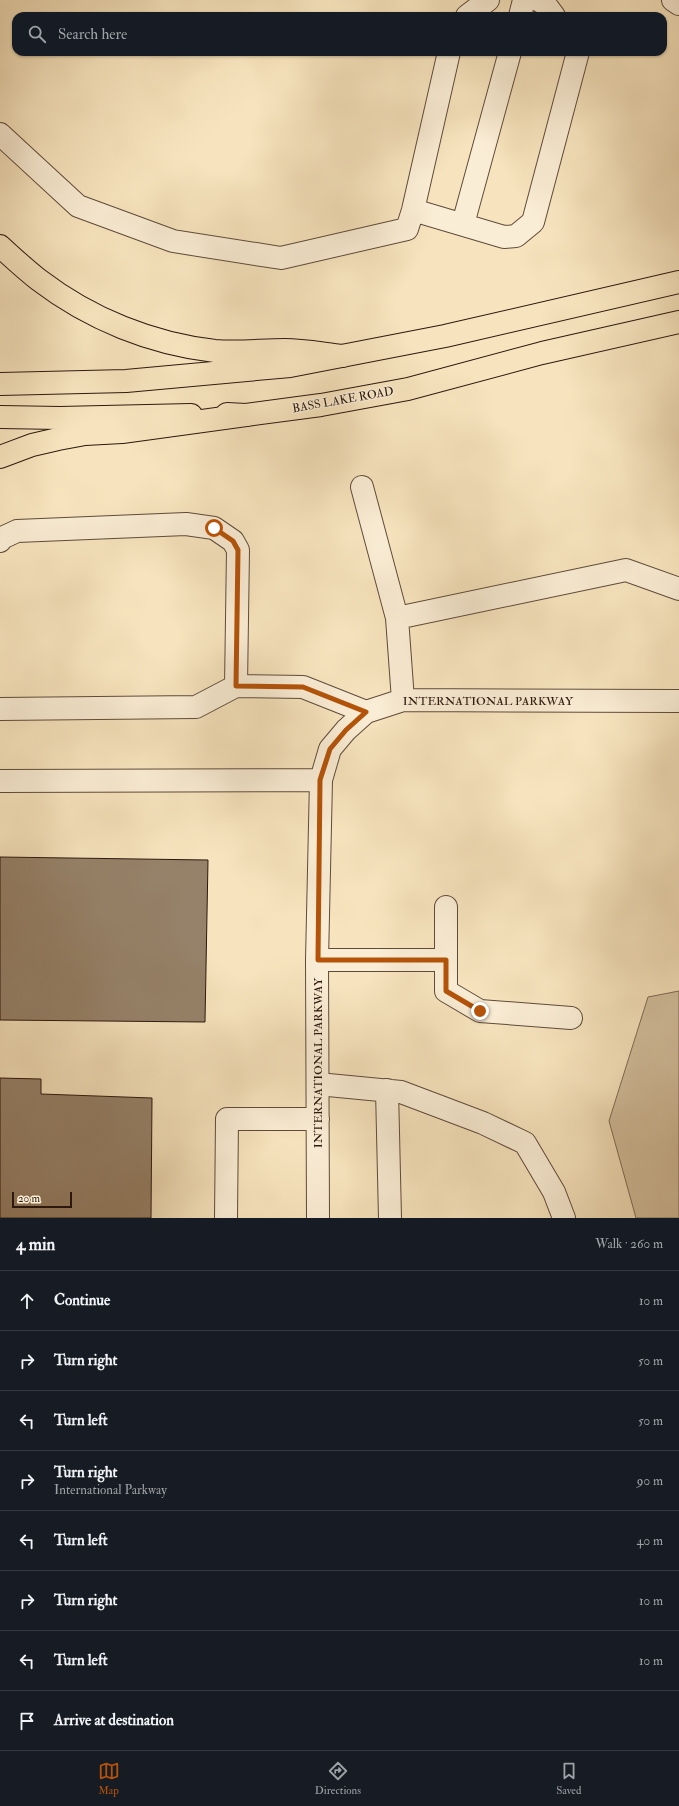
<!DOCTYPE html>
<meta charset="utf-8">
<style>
body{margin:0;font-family:"IM FELL Double Pica",serif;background:#20242c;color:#f1f3f6}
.scale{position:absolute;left:12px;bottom:10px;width:60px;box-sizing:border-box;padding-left:4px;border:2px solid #2c180e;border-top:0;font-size:11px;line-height:14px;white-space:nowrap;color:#2c180e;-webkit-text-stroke:3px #faedd5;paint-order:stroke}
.stop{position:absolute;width:12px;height:12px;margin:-9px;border:3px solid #b45309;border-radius:50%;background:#fff}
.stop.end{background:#b45309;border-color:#fff;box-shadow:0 1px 4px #0008}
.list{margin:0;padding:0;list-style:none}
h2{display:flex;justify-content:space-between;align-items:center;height:52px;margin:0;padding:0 16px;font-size:17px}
h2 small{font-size:13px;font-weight:400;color:#9ea1a6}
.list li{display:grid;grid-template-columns:26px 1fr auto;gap:12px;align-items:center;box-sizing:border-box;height:60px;padding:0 16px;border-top:1px solid #363941}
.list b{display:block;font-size:15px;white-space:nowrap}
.list p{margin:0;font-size:13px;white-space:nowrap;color:#9ea1a6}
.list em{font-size:13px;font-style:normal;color:#9ea1a6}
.icon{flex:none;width:22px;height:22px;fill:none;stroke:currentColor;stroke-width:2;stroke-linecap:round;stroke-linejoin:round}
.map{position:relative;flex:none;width:679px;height:1218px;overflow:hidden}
.search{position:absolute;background:#171b24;box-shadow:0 1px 3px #0004;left:12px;right:12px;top:12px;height:44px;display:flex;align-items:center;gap:10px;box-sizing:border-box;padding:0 14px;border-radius:12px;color:#9ea1a6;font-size:15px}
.sheet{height:532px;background:#171b24}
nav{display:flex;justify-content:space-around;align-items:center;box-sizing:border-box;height:56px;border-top:1px solid #363941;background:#171b24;font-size:11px;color:#9ea1a6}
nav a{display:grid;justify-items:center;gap:2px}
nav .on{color:#b45309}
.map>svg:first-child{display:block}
.green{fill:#d4c1a0;stroke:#806c57}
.building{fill:#96826a;stroke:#2c180e}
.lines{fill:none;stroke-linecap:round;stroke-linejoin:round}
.minor-casing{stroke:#5f4b3a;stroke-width:24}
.major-casing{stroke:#2c180e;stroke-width:24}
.highway-casing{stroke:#2c180e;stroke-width:24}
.minor{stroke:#faedd5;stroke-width:22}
.major{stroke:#f7e4be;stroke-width:22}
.highway{stroke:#f7e4be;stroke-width:22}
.route{stroke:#b45309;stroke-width:5}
.labels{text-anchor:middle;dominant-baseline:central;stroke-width:3;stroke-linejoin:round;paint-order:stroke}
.street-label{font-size:12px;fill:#2c180e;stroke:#faedd5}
</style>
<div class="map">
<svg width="679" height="1218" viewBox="0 0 679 1218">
<rect width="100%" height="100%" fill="#f7e4be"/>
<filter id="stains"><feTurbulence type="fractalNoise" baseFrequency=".005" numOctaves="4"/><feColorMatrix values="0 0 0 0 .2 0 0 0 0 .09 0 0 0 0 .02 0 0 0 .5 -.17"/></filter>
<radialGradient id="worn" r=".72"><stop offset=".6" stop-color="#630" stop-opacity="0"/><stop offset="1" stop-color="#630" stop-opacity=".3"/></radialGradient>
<path class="green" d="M679 991V1218H636L609 1121 648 997Z"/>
<path class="building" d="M0 857 208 860 205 1022 0 1020Z
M0 1078 41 1079V1094L152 1098 151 1218H0Z"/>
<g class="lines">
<defs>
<path id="minor" d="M538 0 545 4 554 16
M673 0 679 4
M467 16 488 0
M520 16 524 0
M0 134 78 206 173 241 281 258 407 229 413 210 449 52
M413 210 504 237 516 236 533 222 578 52
M463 224 510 52
M362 487 397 618
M0 541 2 538 17 531 186 524 214 528 233 541 238 550 236 686
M403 700 397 618 626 570 679 589
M0 709 196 707 236 686 303 687 366 712
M0 781 321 780
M317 960H446V991L480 1011 571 1018
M446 960V907
M318 1084 401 1092 483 1123 525 1143 554 1192 564 1218
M387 1090 390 1218
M226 1218 227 1119H318
M318 1218 317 960 321 780 330 749 346 730 366 712 403 700 679 701"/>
<path id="major" d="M0 384 126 381 290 366 445 336 679 282
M227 414 246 415 321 405 408 389 542 353 679 322
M0 417 60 418 191 415"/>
<path id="highway" d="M0 246C13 258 26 270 39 280 90 319 152 344 215 351 239 353 262 350 285 350 304 350 324 354 343 356
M0 457 32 445 58 439 85 434 122 432 246 415"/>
</defs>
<use href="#minor" class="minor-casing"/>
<use href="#major" class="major-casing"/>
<use href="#highway" class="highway-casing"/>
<use href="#minor" class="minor"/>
<use href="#major" class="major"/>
<use href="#highway" class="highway"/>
</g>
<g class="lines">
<path class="route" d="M214 528 233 541 238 550 236 686 303 687 366 712 346 730 330 749 320 780 318 960H446V991L480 1011"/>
</g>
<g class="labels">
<g class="street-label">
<text transform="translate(343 400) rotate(-10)">BASS LAKE ROAD</text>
<text x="488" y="701">INTERNATIONAL PARKWAY</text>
<text transform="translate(318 1063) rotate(-90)">INTERNATIONAL PARKWAY</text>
</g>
</g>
<rect width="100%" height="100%" filter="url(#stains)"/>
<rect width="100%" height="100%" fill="url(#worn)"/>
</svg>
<div class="scale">20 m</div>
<div class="stop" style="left:214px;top:528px"></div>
<div class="stop end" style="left:480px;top:1011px"></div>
<div class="search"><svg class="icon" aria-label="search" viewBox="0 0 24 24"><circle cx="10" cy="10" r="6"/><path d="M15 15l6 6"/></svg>Search here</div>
</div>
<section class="sheet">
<h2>4 min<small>Walk · 260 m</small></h2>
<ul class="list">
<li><svg class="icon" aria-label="ahead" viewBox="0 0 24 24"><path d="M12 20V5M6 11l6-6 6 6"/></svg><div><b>Continue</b></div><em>10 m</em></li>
<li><svg class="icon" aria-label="right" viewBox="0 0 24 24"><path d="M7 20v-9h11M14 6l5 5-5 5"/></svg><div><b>Turn right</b></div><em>50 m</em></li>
<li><svg class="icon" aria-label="left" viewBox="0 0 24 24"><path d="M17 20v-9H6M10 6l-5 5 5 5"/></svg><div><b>Turn left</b></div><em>50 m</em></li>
<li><svg class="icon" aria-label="right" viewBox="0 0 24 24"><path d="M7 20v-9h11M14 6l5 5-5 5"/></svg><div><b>Turn right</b><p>International Parkway</p></div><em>90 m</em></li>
<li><svg class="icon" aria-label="left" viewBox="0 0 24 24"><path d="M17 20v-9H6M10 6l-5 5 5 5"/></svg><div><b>Turn left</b></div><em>40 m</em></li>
<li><svg class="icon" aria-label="right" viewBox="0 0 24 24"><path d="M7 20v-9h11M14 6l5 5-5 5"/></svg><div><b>Turn right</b></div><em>10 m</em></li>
<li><svg class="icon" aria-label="left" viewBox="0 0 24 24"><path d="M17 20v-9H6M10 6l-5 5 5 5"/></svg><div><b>Turn left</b></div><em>10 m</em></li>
<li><svg class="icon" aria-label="arrive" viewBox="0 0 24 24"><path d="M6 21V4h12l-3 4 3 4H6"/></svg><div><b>Arrive at destination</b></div></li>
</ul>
</section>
<nav>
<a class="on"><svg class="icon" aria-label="map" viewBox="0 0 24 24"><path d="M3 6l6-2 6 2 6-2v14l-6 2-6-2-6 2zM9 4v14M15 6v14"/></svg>Map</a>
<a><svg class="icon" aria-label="directions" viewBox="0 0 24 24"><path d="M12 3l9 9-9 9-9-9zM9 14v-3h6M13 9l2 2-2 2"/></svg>Directions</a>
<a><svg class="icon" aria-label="saved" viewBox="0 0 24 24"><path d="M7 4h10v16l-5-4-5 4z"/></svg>Saved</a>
</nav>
